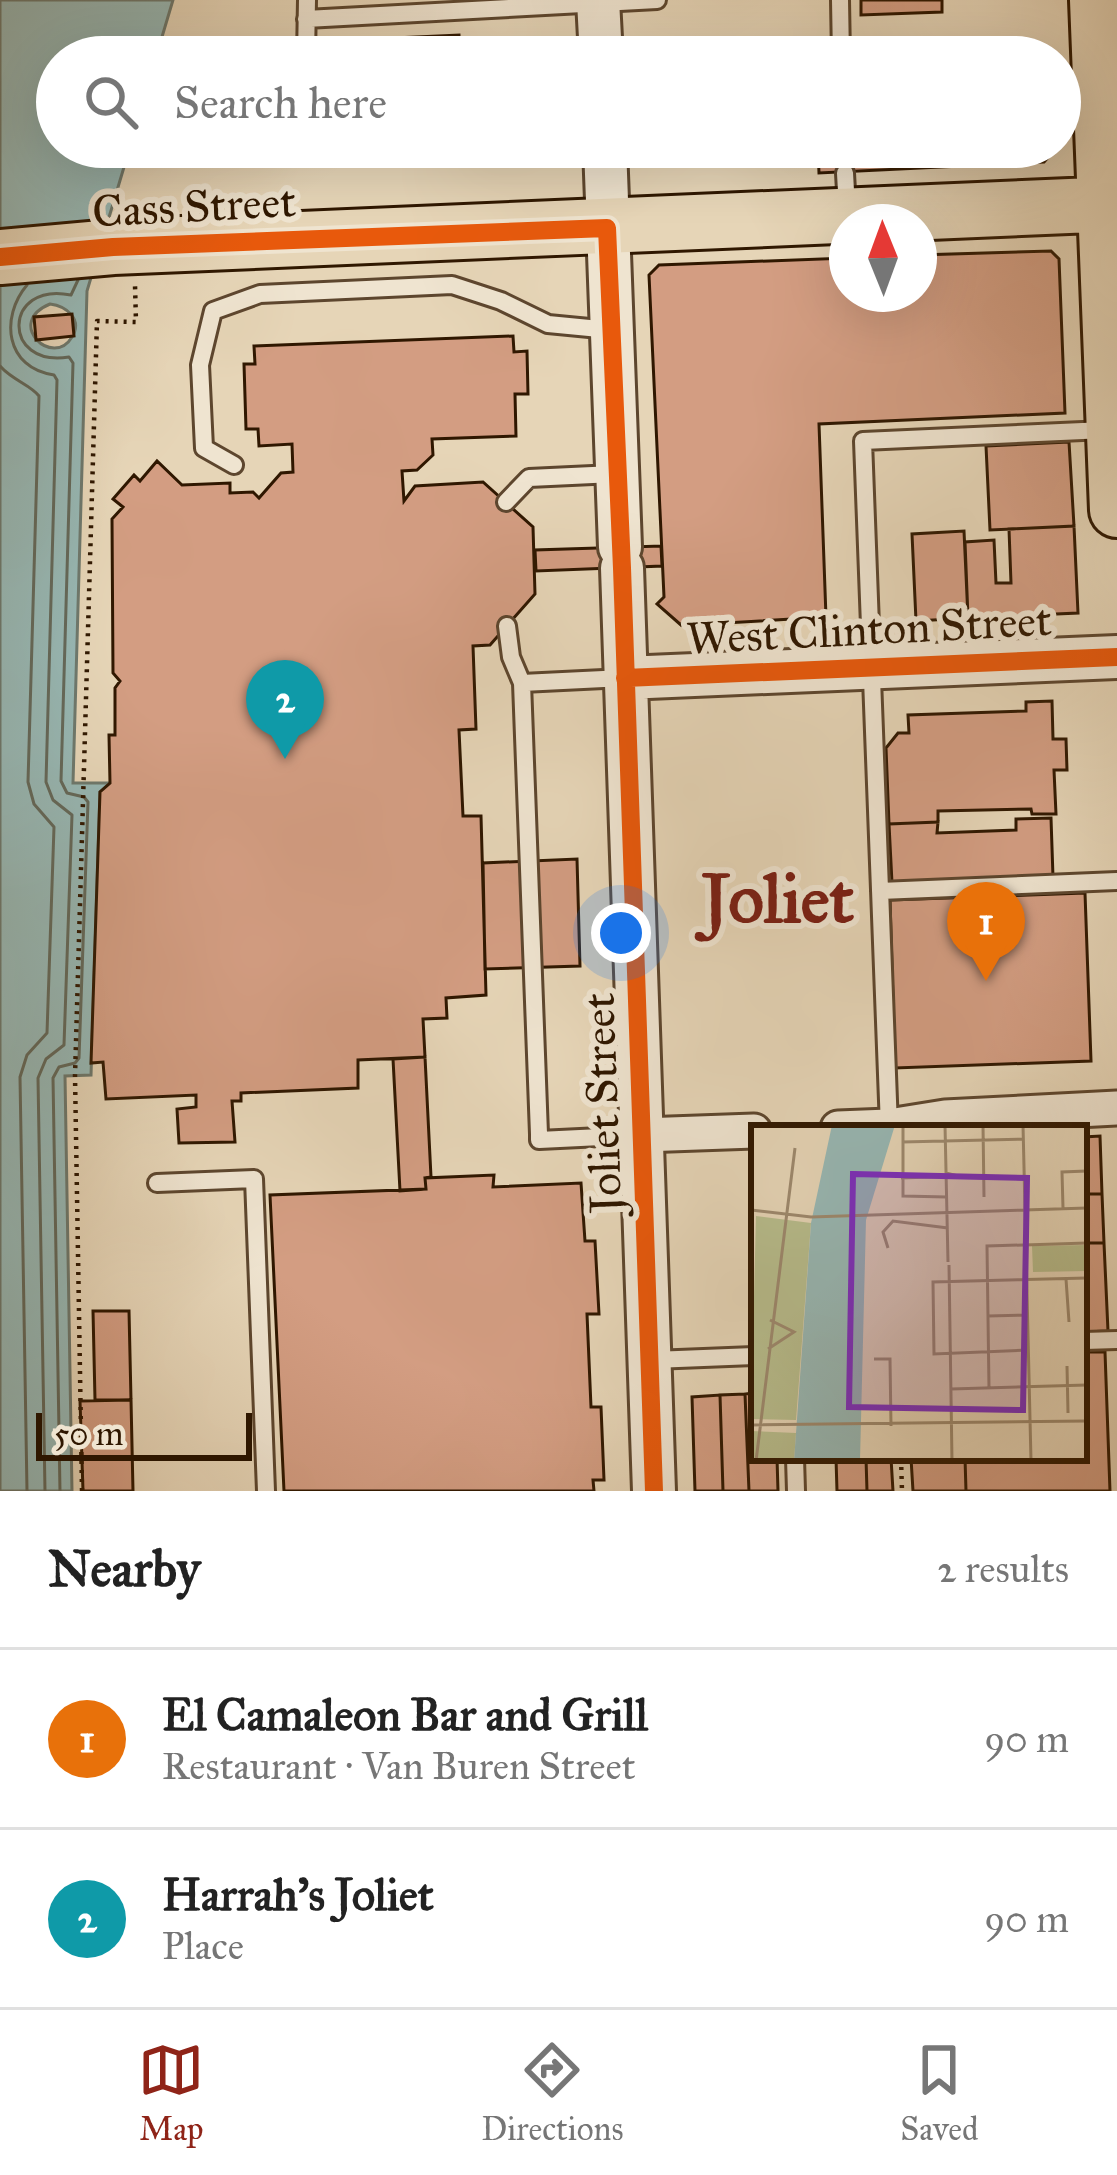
<!DOCTYPE html>
<meta charset="utf-8">
<style>
body{margin:0;font-family:"IM FELL Great Primer",serif;background:#f6f6f6;color:#222}
.compass{position:absolute;left:829px;top:204px;width:108px;height:108px;border-radius:50%;background:#fff;box-shadow:0 12px 48px #0002;rotate:359deg}
.scale{position:absolute;left:36px;bottom:30px;width:216px;box-sizing:border-box;padding-left:12px;border:6px solid #2f1700;border-top:0;font-size:33px;line-height:42px;white-space:nowrap;color:#2f1700;-webkit-text-stroke:9px #efe4d0;paint-order:stroke}
.you{position:absolute;left:621px;top:933px;width:42px;height:42px;margin:-30px;border:9px solid #fff;border-radius:50%;background:#1a73e8;box-shadow:0 0 0 18px #1a73e833}
.badge{display:grid;place-items:center;width:78px;height:78px;border-radius:50%;background:#8f2418;color:#fff;font-size:39px;font-weight:700}
.pin{position:absolute;translate:-50% -99px;filter:drop-shadow(0 3px 6px #0008)}
.pin::after{content:'';position:absolute;top:63px;width:42px;height:36px;background:inherit;clip-path:polygon(0 0,100% 0,50% 100%)}
.list{margin:0;padding:0;list-style:none}
h2{display:flex;justify-content:space-between;align-items:center;height:156px;margin:0;padding:0 48px;font-size:51px}
h2 small{font-size:39px;font-weight:400;color:#767676}
.list li{display:grid;grid-template-columns:78px 1fr auto;gap:36px;align-items:center;box-sizing:border-box;height:180px;padding:0 48px;border-top:3px solid #e0e0e0}
.list b{display:block;font-size:45px;white-space:nowrap}
.list p{margin:0;font-size:39px;white-space:nowrap;color:#767676}
.list em{font-size:39px;font-style:normal;color:#767676}
.icon{flex:none;width:66px;height:66px;fill:none;stroke:currentColor;stroke-width:2;stroke-linecap:round;stroke-linejoin:round}
.map{position:relative;flex:none;width:1117px;height:1491px;overflow:hidden}
.search{position:absolute;background:#fff;box-shadow:0 12px 48px #0002;left:36px;right:36px;top:36px;height:132px;display:flex;align-items:center;gap:30px;box-sizing:border-box;padding:0 42px;border-radius:66px;color:#767676;font-size:45px}
.sheet{height:516px;background:#fff}
nav{display:flex;justify-content:space-around;align-items:center;box-sizing:border-box;height:168px;border-top:3px solid #e0e0e0;background:#fff;font-size:33px;color:#767676}
nav a{display:grid;justify-items:center;gap:6px}
nav .on{color:#8f2418}
.map>svg:first-child{display:block}
.water{fill:#97b8b5;stroke:#6d786d;stroke-width:3;fill-rule:evenodd}
.lines{fill:none;stroke-linecap:round;stroke-linejoin:round}
.shore{stroke:#63685a;stroke-width:3}
.building{fill:#d39d82;stroke:#2f1700;stroke-width:3}
.service-casing{stroke:#5d462e;stroke-width:22}
.minor-casing{stroke:#5d462e;stroke-width:39}
.tertiary-casing{stroke:#5d462e;stroke-width:48}
.primary-casing{stroke:#2f1700;stroke-width:60}
.path{stroke:#2f1700;stroke-width:4.5;stroke-dasharray:3 6;stroke-linecap:butt}
.service{stroke:#efe4d0;stroke-width:16}
.minor{stroke:#efe4d0;stroke-width:33}
.tertiary{stroke:#efe4d0;stroke-width:42}
.primary{stroke:#e6d5b7;stroke-width:54}
.cycleway-casing{stroke:#efe4d0;stroke-width:26}
.cycleway{stroke:#e8590c;stroke-width:18}
.labels{text-anchor:middle;dominant-baseline:central;stroke-width:12;stroke-linejoin:round;paint-order:stroke}
.street-label{font-size:45px;fill:#2f1700;stroke:#efe4d0}
.town-label{font-size:69px;font-weight:bold;fill:#7a1f14;stroke:#efe4d0}
.inset-road{fill:none;stroke:#9d896e;stroke-width:3}
.view{fill:#7b2cbf;fill-opacity:0.15;stroke:#7b2cbf;stroke-width:6}
.inset-edge{fill:none;stroke:#2f1700;stroke-width:6}
</style>
<div class="map">
<svg width="1117" height="1491" viewBox="0 0 1117 1491">
<rect width="100%" height="100%" fill="#e6d5b7"/>
<filter id="stains"><feTurbulence type="fractalNoise" baseFrequency=".00167" numOctaves="4"/><feColorMatrix values="0 0 0 0 .2 0 0 0 0 .09 0 0 0 0 .02 0 0 0 .5 -.17"/></filter>
<radialGradient id="worn" r=".72"><stop offset=".6" stop-color="#630" stop-opacity="0"/><stop offset="1" stop-color="#630" stop-opacity=".3"/></radialGradient>
<path class="water" d="M0 0H173L156 57H57V147H130L87 291 73 783H110L100 792 91 1075 65 1076 72 1491H0ZM50 304C66 306 83 319 72 337 53 369 4 323 50 304Z"/>
<g class="lines">
<path class="shore" d="M27 285C0 317 5 368 54 375L57 380 46 782 53 800 72 815 64 1045 46 1059 38 1078 45 1491
M0 366C12 380 31 385 39 396L28 782 34 804 54 827 47 1033 27 1055 20 1077 27 1491
M60 1491 53 1078 59 1067 75 1063 79 1058 88 802 84 797 67 793 61 781 73 363 69 357C1 368 3 281 71 295L78 280"/>
</g>
<path class="building" d="M861 0H942V12L861 15Z
M459 35 460 57H352L351 40Z
M818 147H1057L1044 162 819 173Z
M1051 251 1059 259 1065 413 819 424 826 617 691 625 686 619 681 625 657 604 664 597 649 275 659 265 847 258V294H919V255Z
M72 314 74 336 36 340 34 317Z
M513 336 514 352 527 351 528 394H515L516 436 432 439 433 455 417 470 402 471 404 501 415 486 483 482 533 527 535 594 490 645 473 646 476 729 459 730 463 816H481L486 995 446 998 447 1018 423 1019 425 1057 358 1060V1088L241 1093V1101H232L235 1142 179 1143 177 1109 196 1107V1095L106 1099 103 1062 91 1063 100 792 110 783 109 735H115V688L120 681 113 673 112 519 123 507 113 499 134 475 140 481 157 461 182 485 230 483V493L253 492 259 498 281 473 293 472 292 444 259 446 258 429H246L244 364H255L254 346Z
M1069 442 1074 526 990 530 986 446Z
M1074 526 1078 613 968 618 965 542 994 540 996 583H1011L1009 529Z
M964 531 968 618 916 621 912 534Z
M661 546 662 566 536 571 535 550Z
M1052 701 1053 739H1066L1067 770H1054L1056 814H1032L1031 809 938 811V822L889 824 886 748 898 733H909L908 715 1026 711V702Z
M1051 818 1053 877 892 883 889 824 938 822 937 833 1016 830V819Z
M577 859 580 966 485 969 483 863Z
M1085 893 1091 1061 895 1068 890 900Z
M425 1057 431 1177 425 1178 426 1189 400 1191 393 1059Z
M1100 1136 1102 1194H1084V1137Z
M494 1175 493 1187 581 1183 585 1241H595L599 1314H587L591 1407H601L604 1480H593L594 1491H284L270 1195 426 1189 425 1178Z
M1084 1194H1102L1104 1243H1084Z
M1084 1243H1104L1108 1331 1084 1332Z
M93 1311H129L131 1400H95Z
M1084 1352H1105L1110 1491H966L965 1458H1084Z
M754 1393V1458H777L778 1491H749L745 1394Z
M745 1394 749 1491H723L720 1395Z
M720 1395 723 1491H695L692 1397Z
M131 1400 133 1491H83L80 1401Z
M836 1458H866L867 1491H837Z
M866 1458H891L893 1491H867Z
M911 1458H965L966 1491H913Z"/>
<g class="lines">
<defs>
<path id="service" d="M840 0 841 57
M306 19 657 0
M306 57 307 0
M845 173 847 209
M234 465 204 448 200 365 213 311 260 294 452 285 501 301 548 324 610 330
M506 502 529 478 614 474
M507 626 511 657 522 683
M624 678 522 683 539 1134V1140L642 1135
M880 891 1117 881
M889 1127 863 441 1105 430
M157 1183 254 1179 266 1491
M1084 1341 1117 1340
M653 1360 754 1356
M795 1458 796 1491"/>
<path id="minor" d="M838 1128 889 1126 945 1117 1117 1108
M642 1135 754 1131"/>
<path id="tertiary" d="M598 0 601 57
M605 147 620 547
M622 568 654 1491
M625 678 1117 657"/>
<path id="primary" d="M1097 0 1117 510
M0 257 113 247 1117 204"/>
</defs>
<use href="#service" class="service-casing"/>
<use href="#minor" class="minor-casing"/>
<use href="#tertiary" class="tertiary-casing"/>
<use href="#primary" class="primary-casing"/>
<path class="path" d="M901 1458 902 1491
M82 1491 75 1076 97 321 136 322 135 285"/>
<use href="#service" class="service"/>
<use href="#minor" class="minor"/>
<use href="#tertiary" class="tertiary"/>
<use href="#primary" class="primary"/>
<defs>
<path id="cycleway" d="M0 257 113 247 607 228 622 568 654 1491
M625 678 1117 657"/>
</defs>
<use href="#cycleway" class="cycleway-casing"/>
<use href="#cycleway" class="cycleway"/>
</g>
<g class="labels">
<g class="street-label">
<text transform="translate(194 206) rotate(-3)">Cass Street</text>
<text transform="translate(869 629) rotate(-3)">West Clinton Street</text>
<text transform="translate(602 1103) rotate(-92)">Joliet Street</text>
</g>
<g class="town-label">
<text x="778" y="899">Joliet</text>
</g>
</g>
<g transform="translate(751 1125)">
<rect width="336" height="336" fill="#e6d5b7"/>
<path d="M5 91 60 98 45 295 0 294ZM336 120V146L282 147 281 121ZM0 306 45 308 43 336H0Z" fill="#b7bd8d"/>
<path d="M81 0H144L115 95 109 336H43L60 98Z" fill="#97b8b5"/>
<path class="inset-road" d="M152 0V71L196 72M194 0 197 137M232 0 233 72M272 0 280 336M151 17 273 14M150 53 207 51 195 48M312 83 311 47 336 46M0 85 60 92 336 83M137 123 132 107 142 96 197 103M198 140 201 336M315 154 318 197M237 191 276 190M17 224 43 207 19 195M277 225 183 229 182 157 336 153M123 234H139L140 301M316 241 317 288M238 263 236 121 336 118M200 264 336 260M0 300 336 296M5 336 44 23"/>
<path class="view" d="M102 49 276 53 272 285 98 282Z"/>
<rect width="336" height="336" class="inset-edge"/>
</g>
<rect width="100%" height="100%" filter="url(#stains)"/>
<rect width="100%" height="100%" fill="url(#worn)"/>
</svg>
<svg class="compass" viewBox="-18 -18 36 36"><path d="M0-13l5 13h-10z" fill="#e53935"/><path d="M0 13l5-13h-10z" fill="#767676"/></svg>
<div class="scale">50 m</div>
<div class="you"></div>
<div class="pin badge" style="left:986px;top:981px;background:#e8710a">1</div>
<div class="pin badge" style="left:285px;top:759px;background:#0f9aa8">2</div>
<div class="search"><svg class="icon" aria-label="search" viewBox="0 0 24 24"><circle cx="10" cy="10" r="6"/><path d="M15 15l6 6"/></svg>Search here</div>
</div>
<section class="sheet">
<h2>Nearby<small>2 results</small></h2>
<ul class="list">
<li><span class="badge" style="background:#e8710a">1</span><div><b>El Camaleon Bar and Grill</b><p>Restaurant · Van Buren Street</p></div><em>90 m</em></li>
<li><span class="badge" style="background:#0f9aa8">2</span><div><b>Harrah's Joliet</b><p>Place</p></div><em>90 m</em></li>
</ul>
</section>
<nav>
<a class="on"><svg class="icon" aria-label="map" viewBox="0 0 24 24"><path d="M3 6l6-2 6 2 6-2v14l-6 2-6-2-6 2zM9 4v14M15 6v14"/></svg>Map</a>
<a><svg class="icon" aria-label="directions" viewBox="0 0 24 24"><path d="M12 3l9 9-9 9-9-9zM9 14v-3h6M13 9l2 2-2 2"/></svg>Directions</a>
<a><svg class="icon" aria-label="saved" viewBox="0 0 24 24"><path d="M7 4h10v16l-5-4-5 4z"/></svg>Saved</a>
</nav>
